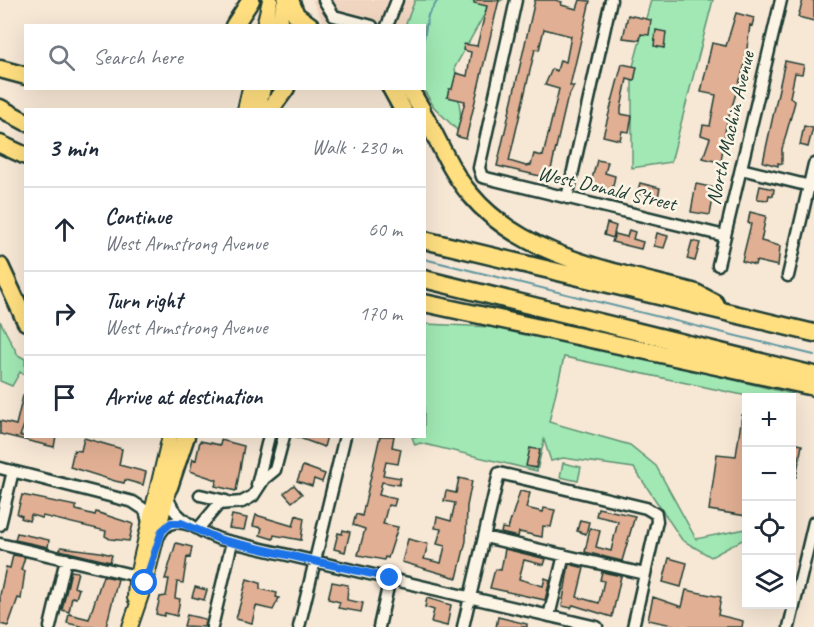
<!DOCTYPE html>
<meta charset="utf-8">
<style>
body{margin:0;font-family:Caveat,sans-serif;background:#f6f6f7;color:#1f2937}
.controls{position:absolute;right:18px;bottom:18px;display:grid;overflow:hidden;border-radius:0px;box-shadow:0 6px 24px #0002}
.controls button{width:54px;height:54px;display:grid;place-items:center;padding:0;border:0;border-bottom:2px solid #e0e1e3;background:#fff;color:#1f2937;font:30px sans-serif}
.stop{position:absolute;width:18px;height:18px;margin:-14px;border:4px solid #1a73e8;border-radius:50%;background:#fff}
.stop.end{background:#1a73e8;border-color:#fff;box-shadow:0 2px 6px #0008}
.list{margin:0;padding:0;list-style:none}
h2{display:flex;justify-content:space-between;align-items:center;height:78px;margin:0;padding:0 24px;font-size:26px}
h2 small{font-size:20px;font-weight:400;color:#747a83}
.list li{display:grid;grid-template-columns:39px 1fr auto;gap:18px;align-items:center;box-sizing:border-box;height:84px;padding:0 24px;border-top:2px solid #e0e1e3}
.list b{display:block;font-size:22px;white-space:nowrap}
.list p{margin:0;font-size:20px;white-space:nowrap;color:#747a83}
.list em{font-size:20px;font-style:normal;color:#747a83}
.icon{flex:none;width:33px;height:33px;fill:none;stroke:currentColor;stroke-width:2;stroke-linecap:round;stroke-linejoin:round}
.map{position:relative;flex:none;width:814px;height:627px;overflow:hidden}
.search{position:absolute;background:#fff;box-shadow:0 6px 24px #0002;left:24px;top:24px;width:402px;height:66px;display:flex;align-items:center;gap:15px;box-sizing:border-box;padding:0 21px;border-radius:0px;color:#747a83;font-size:22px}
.panel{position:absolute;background:#fff;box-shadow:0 6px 24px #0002;left:24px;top:108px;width:402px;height:330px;border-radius:0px}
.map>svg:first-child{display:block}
.built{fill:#f0d6c1}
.green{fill:#a1e8b4;stroke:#609274;stroke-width:1.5}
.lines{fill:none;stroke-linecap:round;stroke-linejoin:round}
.stream{stroke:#5e97a0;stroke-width:2}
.building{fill:#e1af93;stroke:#1f3d34;stroke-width:1.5;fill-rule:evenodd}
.minor-casing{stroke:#1f3d34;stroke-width:15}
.major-casing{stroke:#1f3d34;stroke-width:18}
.highway-casing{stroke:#1f3d34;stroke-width:21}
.minor{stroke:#fcf5e5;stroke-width:10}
.major{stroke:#ffdf80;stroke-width:14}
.highway{stroke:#ffdf80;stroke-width:16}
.route{stroke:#1a73e8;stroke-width:8}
.labels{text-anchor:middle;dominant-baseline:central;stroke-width:5;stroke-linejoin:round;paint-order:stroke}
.street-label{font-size:21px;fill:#1f3d34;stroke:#fcf5e5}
</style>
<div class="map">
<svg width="814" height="627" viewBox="0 0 814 627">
<rect width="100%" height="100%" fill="#f7e7d5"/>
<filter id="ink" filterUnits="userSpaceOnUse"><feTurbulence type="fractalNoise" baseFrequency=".0167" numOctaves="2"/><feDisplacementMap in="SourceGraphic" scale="12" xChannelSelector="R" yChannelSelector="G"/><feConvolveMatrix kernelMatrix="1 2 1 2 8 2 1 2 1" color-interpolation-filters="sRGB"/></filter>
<g filter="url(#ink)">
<path class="built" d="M312 0H415L405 26 332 25 323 22Z"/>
<path class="green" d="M415 0H502L488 8 455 67 463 136 434 107 423 89 424 26H405Z
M651 0H713L671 162 632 168V70Z
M0 321 18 355 25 359V375L20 372 12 386 0 381Z
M425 324 515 328 793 394 791 397H752L564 357 549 422 630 445 656 466 696 539 746 529V538L711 557 682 540 634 468 563 458 551 461 544 440 537 471 420 443 415 445 412 437 424 436Z
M563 463 581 467 578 481 560 477Z"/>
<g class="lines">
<path class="stream" d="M424 39 428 15 438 0
M424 259 814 355"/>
</g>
<path class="building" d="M474 0H499L466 139 456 136 465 101 447 97 449 89H452L456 73 467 76 471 52 463 50 464 44 477 46 487 6 474 3Z
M535 0H555L562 2 561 5 577 9 580 0 590 1 570 86H574L567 100 549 178 497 166ZM544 29 571 36 566 62 560 60 557 71 552 69 545 85 559 89 543 156 534 154 531 165 526 166 509 161 535 49 539 50Z
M803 0H814V21L798 17Z
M736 13 754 18 752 26 750 25 745 64 726 126 721 162H718L703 158 710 138 701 135 703 125 710 126 716 95 701 92 712 43 726 46Z
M628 15 651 20 649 35 641 34 640 40 623 38Z
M656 30 666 32 664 48 654 46Z
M785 61 804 65 802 74 795 73 790 97 795 102 782 149V164L778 163V166L763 162Z
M622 64 637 67 634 81 627 79 621 108V114L632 116 629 132 622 131 620 140 603 136Z
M804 126 813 128 808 147 800 145Z
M597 160 608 162 605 173 615 176 612 191 589 190Z
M640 183 660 188 658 197 637 194Z
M696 184 715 188 710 215 691 212Z
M760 186 774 189 773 196 769 195 768 200 757 199Z
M750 212 766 216 761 241 780 246 778 266 756 261 755 265 742 261 751 224 748 223Z
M607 223 616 226 613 238 604 235Z
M629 230 635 232 633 239 643 242 641 249 612 242 615 234 627 237Z
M657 233 668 236 664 248 654 246Z
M692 241 700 243 695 261 687 259Z
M23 396H26V420L20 436H56L54 447 0 434V421L16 425Z
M742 415H747V516L709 510 717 454 736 456Z
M294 436H327L324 447Z
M380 436H394L392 447 401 449 398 464 386 462 383 475 401 478 399 485 382 482 379 495 396 499 394 506 388 505 383 524 398 527 388 558 385 557 384 560 358 555 365 529 353 525 356 514 362 516Z
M84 438 122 449 119 465 146 472 143 485 125 480 124 483 115 481 70 467 74 450 81 451Z
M221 440 244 446 236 491 215 486 217 480 190 471 193 459 196 460 200 441 220 445Z
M792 443 802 445 796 477H792Z
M530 448 540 450 536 468 526 466Z
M303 466 325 474 322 482 314 479 312 486 297 481Z
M459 478 472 481 467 506 466 541 457 578 402 562 408 539 428 544 424 559 441 563 445 546 437 544 441 529 435 528 437 517 451 521 455 503 444 501 446 491 456 493Z
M294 485 302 494 292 502 284 493Z
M520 491 530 493 526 508 543 512 544 508 555 510 551 527 543 526 542 537 519 532 518 537 501 533 502 528 508 529Z
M22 495 76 506V510L95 515 96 512 133 524 129 541 110 539 105 536 106 531 43 516 42 518 31 515 29 521 21 518 22 516 17 514Z
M598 508 635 516 622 561 585 552 590 528 600 531 596 547 611 551 618 521 596 516Z
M232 515 247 518 244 530 229 528Z
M256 515 293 526 296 515 304 518 301 540 274 535 273 539 260 535 262 528 253 526Z
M580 520 589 522 586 534 577 531Z
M343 530 350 532 345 552 334 549 338 533 342 534Z
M17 533 49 540 48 547 15 540Z
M176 543 192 547 190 558 187 557 183 583 177 582 175 598 180 599 177 616 165 613 164 616 156 614 160 597 166 596 169 579H165Z
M61 547 100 552 112 555 110 562 60 550Z
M505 549 546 559 544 565 524 560 519 579 543 586 545 578 550 580 545 600 490 588 494 573 496 569 501 570Z
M13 555 25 557 21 570 25 571 21 599 18 598 8 626 0 624V595L6 567 10 568Z
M669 558 687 563 681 587 663 582Z
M569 564 584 568 577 597 599 603 604 581 600 580 602 572 621 576 612 617 573 605 571 608 562 606Z
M71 571 78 572 74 587 79 589 76 598 72 597 69 612 62 610Z
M103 576 118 579 106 627H84L67 623 69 614 89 619Z
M247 579 260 583V589L277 593 276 597 279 598 273 610 256 606 252 623 236 619Z
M332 582 348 585 347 600 363 603 361 612 338 608 340 602 328 599Z
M195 587 207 590 204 600 192 597Z
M686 590 721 597 718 615 743 621 742 627H682L648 620 653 597 682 607Z
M427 598 451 605 447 626 431 622 434 610 425 607Z
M187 615 205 619 204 627 184 626Z
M498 617 527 624V627H496Z"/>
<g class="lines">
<defs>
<path id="minor" d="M324 0 334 16 372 26
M516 0 479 168 482 177 725 236
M387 26 397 0
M741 169 814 187
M567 198 611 0
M718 265 781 0
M788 276 814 164
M0 468 133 502 145 510 148 522
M257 485 269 436
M168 495C169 516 201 532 219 539L597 627
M200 495 226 501
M0 525 13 471
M198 529 219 504 242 502 253 496 264 479 275 470 284 436
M159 536C166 522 175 520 190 525
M484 537 645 574
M0 544 137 576
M549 616 564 555
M50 627 66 559
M212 627 232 542
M299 627 345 436
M379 627 390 578
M463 627 499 473 646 508 656 514 657 521 633 627
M789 627 814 522"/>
<path id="major" d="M264 26 270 0
M278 26 285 0
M245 110 250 88
M258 110 263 88
M135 598 136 580 170 436
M130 627 145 583 171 479"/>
<path id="highway" d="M290 0 296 15 311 26
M234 26 251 0
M0 69 26 76
M391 88 403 110
M409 88 422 110
M0 108 26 122
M270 110 286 88
M424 115C439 141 450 171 470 194 523 259 620 272 696 293L715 303
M0 144 26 156
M424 240 814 333
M0 266 26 322
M424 279 814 375
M424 303 814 387
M169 487 186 436"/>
</defs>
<use href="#minor" class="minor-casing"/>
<use href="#major" class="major-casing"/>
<use href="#highway" class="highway-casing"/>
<use href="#minor" class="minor"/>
<use href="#major" class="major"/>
<use href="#highway" class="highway"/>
</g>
</g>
<g class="lines" filter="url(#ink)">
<path class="route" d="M145 583 162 531 171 523H181L221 540 390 578"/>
</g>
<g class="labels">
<g class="street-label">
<text transform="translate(730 128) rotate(-77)">North Machin Avenue</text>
<text transform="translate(607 188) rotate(13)">West Donald Street</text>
</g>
</g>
</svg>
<div class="controls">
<button>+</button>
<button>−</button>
<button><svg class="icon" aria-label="locate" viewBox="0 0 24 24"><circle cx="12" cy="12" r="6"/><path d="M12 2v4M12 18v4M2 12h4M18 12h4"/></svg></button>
<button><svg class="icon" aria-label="layers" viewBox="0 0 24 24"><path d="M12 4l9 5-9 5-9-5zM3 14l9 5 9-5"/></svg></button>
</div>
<div class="stop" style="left:145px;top:583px"></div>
<div class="stop end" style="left:390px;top:578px"></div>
<div class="search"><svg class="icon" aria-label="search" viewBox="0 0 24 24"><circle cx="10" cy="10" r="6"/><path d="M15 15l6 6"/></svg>Search here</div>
<section class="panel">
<h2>3 min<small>Walk · 230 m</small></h2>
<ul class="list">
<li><svg class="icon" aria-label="ahead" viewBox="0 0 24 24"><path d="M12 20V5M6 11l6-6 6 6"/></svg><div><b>Continue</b><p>West Armstrong Avenue</p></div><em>60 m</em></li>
<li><svg class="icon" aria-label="right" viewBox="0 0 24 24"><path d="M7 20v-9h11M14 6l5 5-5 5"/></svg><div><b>Turn right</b><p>West Armstrong Avenue</p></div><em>170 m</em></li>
<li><svg class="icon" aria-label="arrive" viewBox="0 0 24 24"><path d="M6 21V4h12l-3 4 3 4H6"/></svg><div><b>Arrive at destination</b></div></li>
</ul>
</section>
</div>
